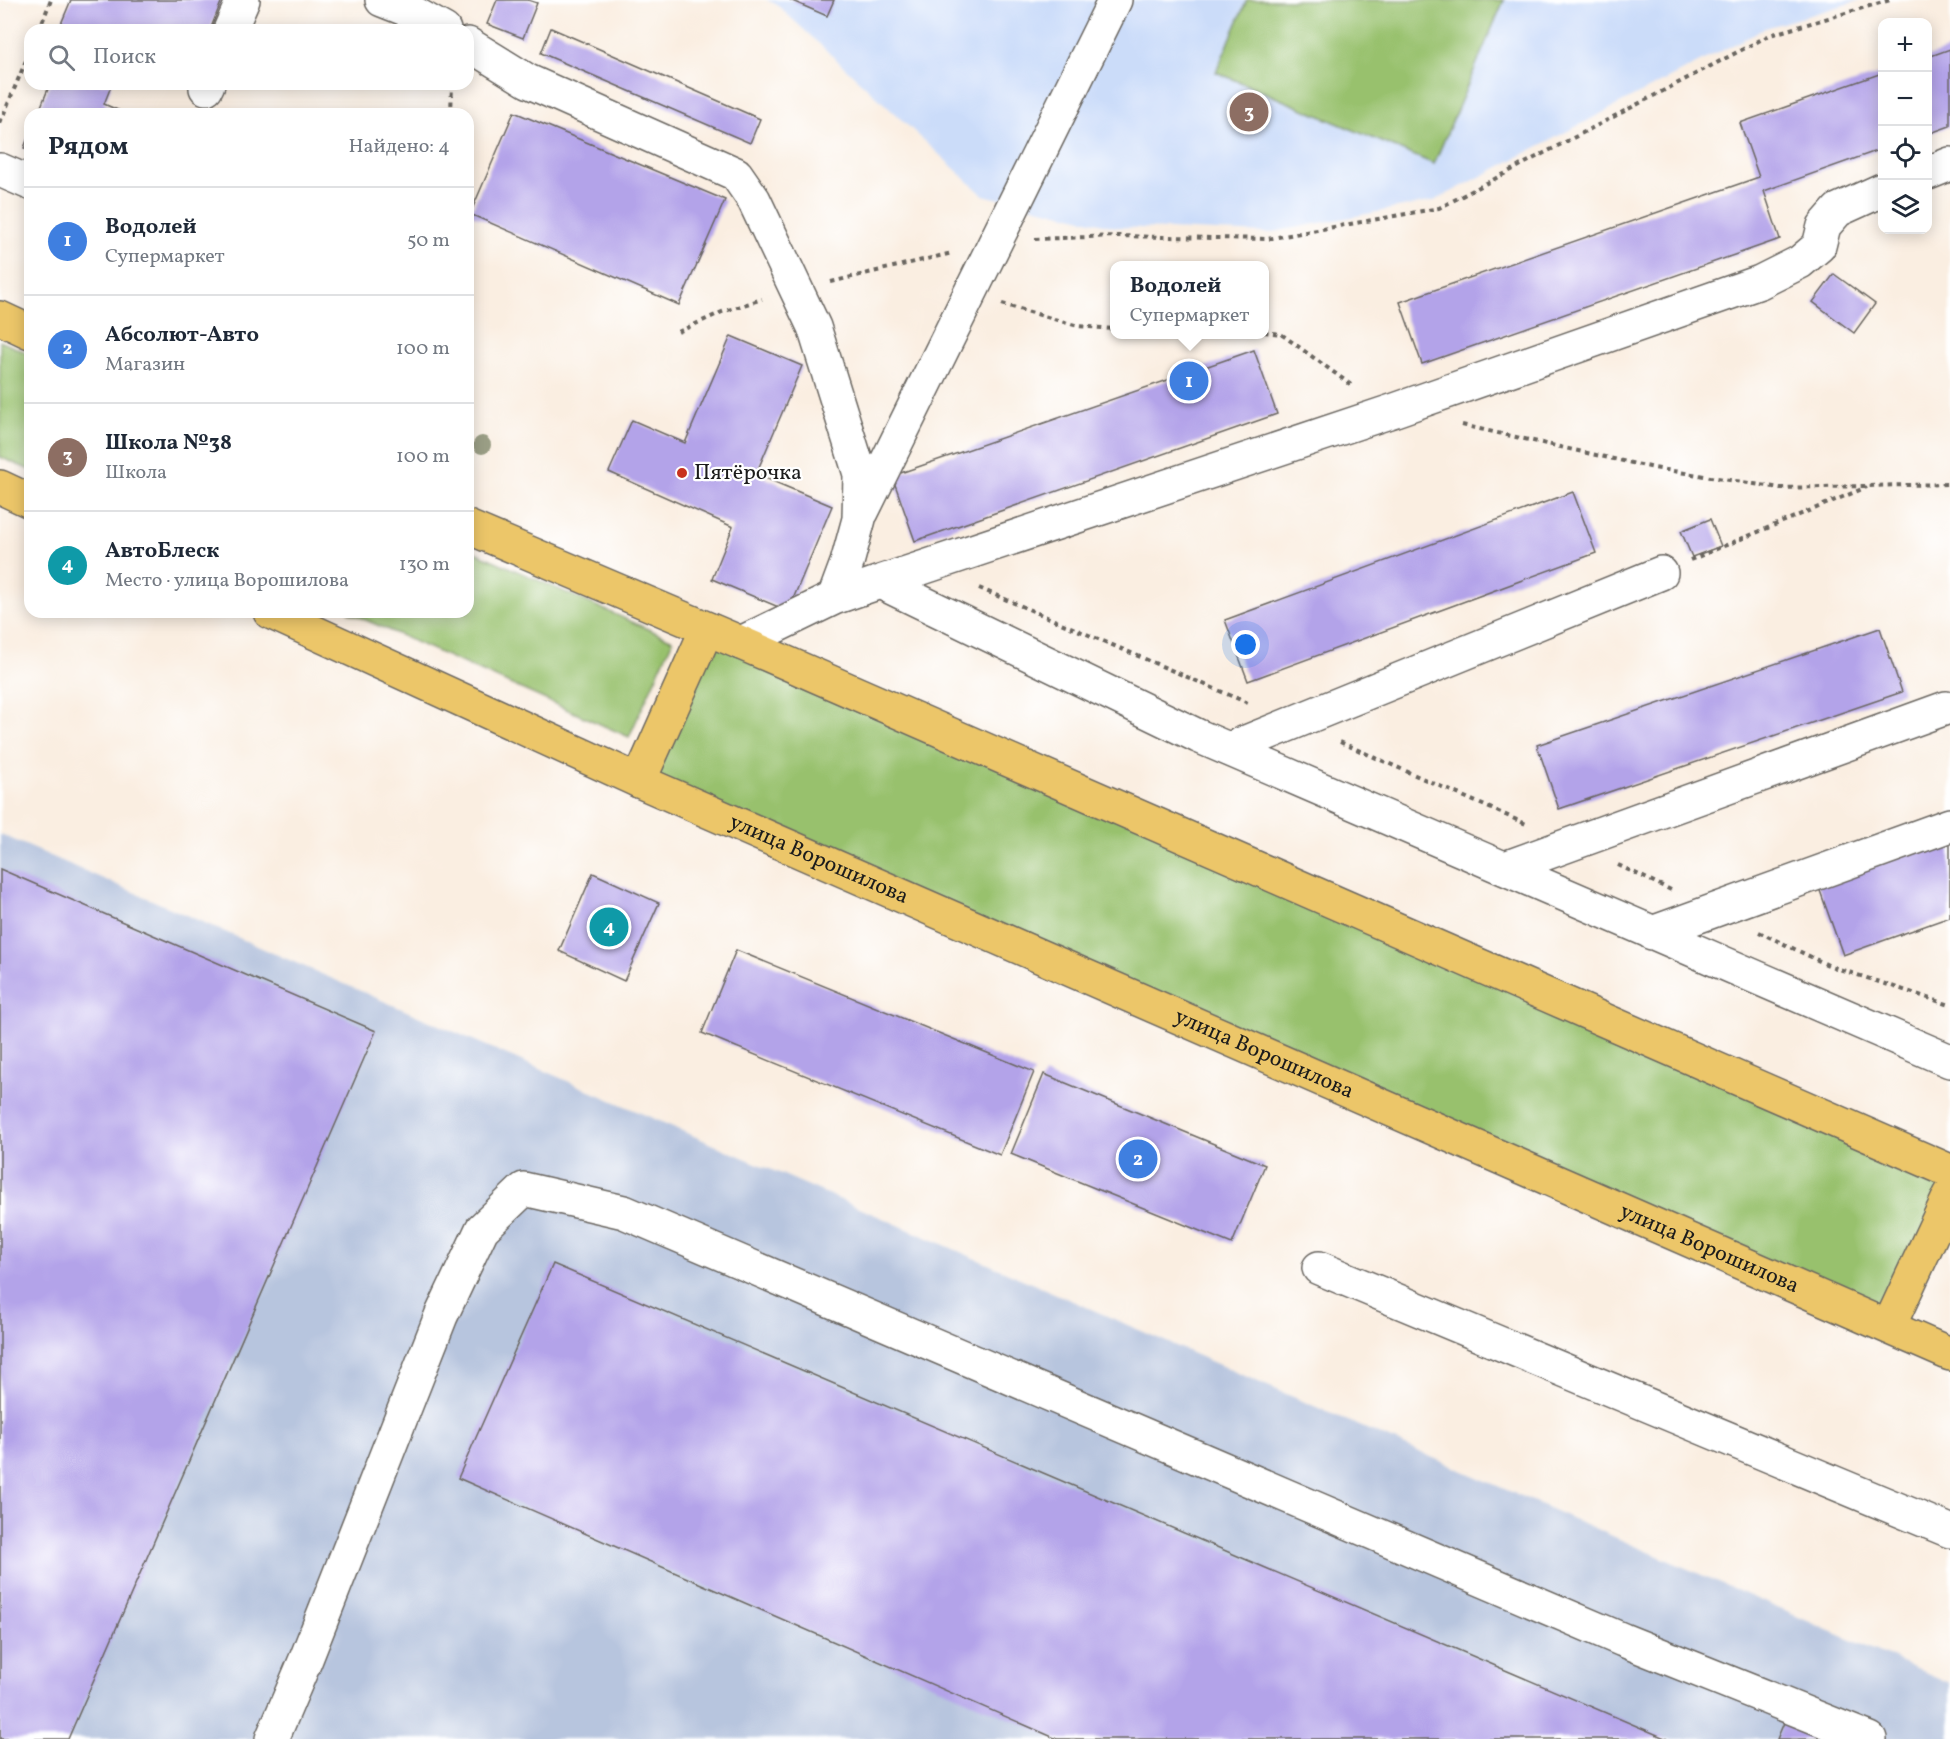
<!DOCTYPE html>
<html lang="ru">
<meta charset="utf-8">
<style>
body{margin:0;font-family:Vollkorn,serif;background:#f6f6f7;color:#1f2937}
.controls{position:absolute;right:18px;top:18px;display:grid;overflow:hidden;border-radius:12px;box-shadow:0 3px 15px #0003}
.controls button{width:54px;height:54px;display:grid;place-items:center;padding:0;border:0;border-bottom:2px solid #e0e1e3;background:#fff;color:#1f2937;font:30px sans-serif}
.you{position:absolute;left:1246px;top:645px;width:21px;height:21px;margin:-15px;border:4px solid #fff;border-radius:50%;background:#1a73e8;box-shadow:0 0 0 9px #1a73e833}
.badge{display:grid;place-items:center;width:39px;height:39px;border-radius:50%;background:#111827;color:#fff;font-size:20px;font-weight:700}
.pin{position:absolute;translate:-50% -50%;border:3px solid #fff;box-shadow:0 2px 6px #0006}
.popup{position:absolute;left:1110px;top:261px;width:159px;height:78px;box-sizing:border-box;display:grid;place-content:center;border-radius:12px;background:#fff;filter:drop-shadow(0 2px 4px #0005);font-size:20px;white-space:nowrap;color:#747a83}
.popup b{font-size:22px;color:#1f2937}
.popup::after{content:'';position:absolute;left:50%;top:100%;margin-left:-12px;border:12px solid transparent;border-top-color:#fff}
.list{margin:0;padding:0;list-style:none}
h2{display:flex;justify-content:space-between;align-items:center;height:78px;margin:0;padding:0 24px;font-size:26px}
h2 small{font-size:20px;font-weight:400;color:#747a83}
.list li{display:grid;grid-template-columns:39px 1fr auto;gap:18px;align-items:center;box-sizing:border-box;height:108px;padding:0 24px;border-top:2px solid #e0e1e3}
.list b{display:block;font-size:22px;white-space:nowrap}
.list p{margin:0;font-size:20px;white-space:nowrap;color:#747a83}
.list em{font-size:20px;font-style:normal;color:#747a83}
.icon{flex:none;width:33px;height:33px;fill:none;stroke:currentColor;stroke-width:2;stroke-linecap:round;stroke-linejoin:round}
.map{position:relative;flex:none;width:1950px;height:1739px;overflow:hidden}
.search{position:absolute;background:#fff;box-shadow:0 3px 15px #0003;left:24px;top:24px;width:450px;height:66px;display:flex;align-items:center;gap:15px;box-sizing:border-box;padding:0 21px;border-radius:18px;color:#747a83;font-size:22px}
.panel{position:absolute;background:#fff;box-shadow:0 3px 15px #0003;left:24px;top:108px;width:450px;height:510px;border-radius:18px}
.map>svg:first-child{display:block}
.built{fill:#cbdcf9}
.industrial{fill:#b7c5de}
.green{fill:#98c16d;stroke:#5a6e44;stroke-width:1.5}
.building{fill:#b3a3e9}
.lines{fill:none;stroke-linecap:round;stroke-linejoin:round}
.minor-casing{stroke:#6a6661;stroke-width:36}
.major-casing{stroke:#6a6661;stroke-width:36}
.path{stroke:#6a6661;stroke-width:4;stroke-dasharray:4.5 4.5;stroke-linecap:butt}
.minor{stroke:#fff;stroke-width:33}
.major{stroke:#ecc669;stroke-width:33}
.tree{fill:#9b9f86}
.poi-dot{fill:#c8321e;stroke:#fff;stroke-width:2}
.labels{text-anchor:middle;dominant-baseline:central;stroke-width:4.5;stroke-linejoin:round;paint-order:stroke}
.poi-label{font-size:22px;fill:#1c1c1c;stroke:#fff;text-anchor:start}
.street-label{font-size:22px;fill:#1c1c1c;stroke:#fff}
</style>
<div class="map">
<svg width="1950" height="1739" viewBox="0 0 1950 1739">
<rect width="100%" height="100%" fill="#fff"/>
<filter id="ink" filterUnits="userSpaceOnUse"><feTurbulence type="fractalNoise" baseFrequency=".0167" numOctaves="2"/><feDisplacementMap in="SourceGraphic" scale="12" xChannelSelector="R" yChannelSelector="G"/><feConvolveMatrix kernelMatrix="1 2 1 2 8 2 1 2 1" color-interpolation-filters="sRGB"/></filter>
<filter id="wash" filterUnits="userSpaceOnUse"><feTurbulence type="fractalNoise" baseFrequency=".008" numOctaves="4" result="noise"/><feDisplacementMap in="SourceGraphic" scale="24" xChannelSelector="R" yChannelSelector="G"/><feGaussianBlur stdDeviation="1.35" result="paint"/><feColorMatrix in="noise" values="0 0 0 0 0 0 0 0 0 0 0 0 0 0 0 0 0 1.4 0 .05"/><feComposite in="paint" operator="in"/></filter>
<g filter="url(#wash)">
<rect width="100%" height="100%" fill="#faeee1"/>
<path class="built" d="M766 0H1861L1765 28 1434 201 1268 233 1116 227 983 195 776 4Z"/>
<path class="industrial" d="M0 834 1950 1683V1739H0Z"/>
<path class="green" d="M1247 0H1504L1434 164 1216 72Z
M0 341 30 354V470L0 457Z
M468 549 673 640 629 737 348 612H468Z
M707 629 1950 1171 1889 1326 639 781Z"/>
<g id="blocks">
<path class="building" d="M71 0H222L210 30H73L61 24Z
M497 0H528L537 3 523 38 487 24Z
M790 0H834L827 16Z
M551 28 760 119 750 143 541 53Z
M1950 49V126L1928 134V57Z
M1882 73V149L1764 191 1780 239 1422 364 1400 302 1759 177 1740 123Z
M50 84H112L104 104 127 114H38Z
M514 112 725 200 679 305 470 214Z
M30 133V151L24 148Z
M1834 274 1875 304 1854 333 1813 302Z
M731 336 802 366 756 474 832 506 788 611 712 579 733 527 609 472 632 420 685 443Z
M1254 350 1277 414 915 541 892 476Z
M1573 492 1596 553 1248 681 1225 620Z
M1710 519 1721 546 1692 557 1681 531Z
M1880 628 1902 692 1559 809 1537 745Z
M1950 838V917L1843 955 1818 885Z
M0 869 376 1031 68 1739H0Z
M593 873 659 903 624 981 559 951Z
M736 950 1034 1072 1000 1155 702 1033Z
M1044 1074 1265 1165 1232 1244 1011 1154Z
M553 1264 1667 1739H1057L458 1478Z
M1786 1718 1841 1739H1777Z"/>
</g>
</g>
<g filter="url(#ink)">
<use href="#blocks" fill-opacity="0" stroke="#6a6661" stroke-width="1.5"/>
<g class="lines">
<defs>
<path id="minor" d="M382 0 410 11 444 30
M230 30 243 0
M468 44 528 81 736 174 754 200 814 327 860 474 859 519 847 563 834 598
M206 88 208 84
M0 170 30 183
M1928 173 1950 164
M862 512 1115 0
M880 582 1395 410 1760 282 1800 262 1819 246 1824 226 1838 210 1882 190
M741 643 834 598 880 582 1198 736 1950 1061
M1229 749 1661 573
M1505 868 1946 708
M1652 933 1950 825
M1319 1268 1950 1531
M272 1739 306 1659 441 1316 482 1229 524 1189 624 1212 1623 1640 1870 1739"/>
<g id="major">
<path d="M0 318 30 332"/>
<path d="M0 487 30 501"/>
<path d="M468 527 741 643 1950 1171"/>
<path id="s1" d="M270 612 639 781 1950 1354"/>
<path d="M639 781 707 629"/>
<path d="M1889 1326 1950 1195"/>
</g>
</defs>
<use href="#minor" class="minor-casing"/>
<use href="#major" class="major-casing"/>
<path class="path" d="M39 30 51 0
M451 114 452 84
M0 123 30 51
M1035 239 1116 236 1267 239 1439 208 1770 35 1890 0
M831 282 952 253
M1002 304 1078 326 1114 329
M678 332 722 312 762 299
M1264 332 1281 334 1354 387
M1462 425 1654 468 1780 488 1950 484
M1690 560 1867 487
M979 588 1248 703
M1340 742 1526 824
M1618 865 1671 890
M1759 932 1830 966 1950 1005"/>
<use href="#minor" class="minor"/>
<use href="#major" class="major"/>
</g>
<circle class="tree" cx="482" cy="445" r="9"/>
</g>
<circle class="poi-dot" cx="682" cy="473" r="6"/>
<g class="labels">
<g class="poi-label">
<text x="694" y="473">Пятёрочка</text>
</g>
<g class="street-label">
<text stroke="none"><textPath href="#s1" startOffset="602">улица Ворошилова</textPath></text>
<text stroke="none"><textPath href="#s1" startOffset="1088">улица Ворошилова</textPath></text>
<text stroke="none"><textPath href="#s1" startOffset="1574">улица Ворошилова</textPath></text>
</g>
</g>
</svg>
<div class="controls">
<button>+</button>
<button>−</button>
<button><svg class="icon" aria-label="locate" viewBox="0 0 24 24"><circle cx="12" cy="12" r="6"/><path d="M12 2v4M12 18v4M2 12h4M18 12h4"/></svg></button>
<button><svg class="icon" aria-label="layers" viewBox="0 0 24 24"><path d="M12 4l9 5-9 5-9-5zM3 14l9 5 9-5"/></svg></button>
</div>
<div class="you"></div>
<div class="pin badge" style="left:1189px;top:381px;background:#3f7fe0">1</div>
<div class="popup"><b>Водолей</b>Супермаркет</div>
<div class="pin badge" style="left:1138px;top:1159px;background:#3f7fe0">2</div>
<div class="pin badge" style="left:1249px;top:112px;background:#8d6e63">3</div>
<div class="pin badge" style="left:609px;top:927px;background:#0f9aa8">4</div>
<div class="search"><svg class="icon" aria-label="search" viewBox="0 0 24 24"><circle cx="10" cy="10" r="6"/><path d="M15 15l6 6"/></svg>Поиск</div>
<section class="panel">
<h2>Рядом<small>Найдено: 4</small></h2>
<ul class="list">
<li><span class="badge" style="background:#3f7fe0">1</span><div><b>Водолей</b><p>Супермаркет</p></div><em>50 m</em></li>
<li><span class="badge" style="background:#3f7fe0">2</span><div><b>Абсолют-Авто</b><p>Магазин</p></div><em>100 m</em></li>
<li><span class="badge" style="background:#8d6e63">3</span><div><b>Школа №38</b><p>Школа</p></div><em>100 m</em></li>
<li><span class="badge" style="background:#0f9aa8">4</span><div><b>АвтоБлеск</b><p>Место · улица Ворошилова</p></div><em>130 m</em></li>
</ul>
</section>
</div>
